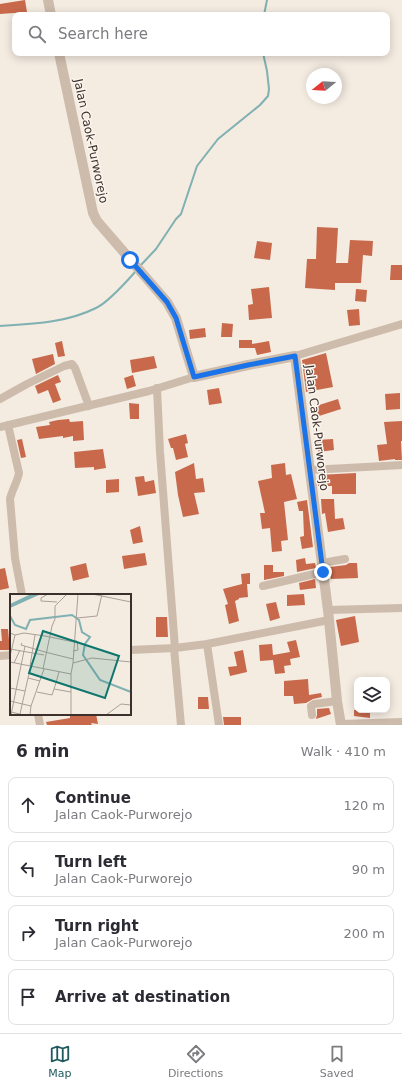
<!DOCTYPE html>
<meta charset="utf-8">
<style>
body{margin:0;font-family:"DejaVu Sans",sans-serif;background:#f7f7f7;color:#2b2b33}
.controls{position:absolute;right:12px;bottom:12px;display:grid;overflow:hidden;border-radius:8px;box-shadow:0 2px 10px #0003}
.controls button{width:36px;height:36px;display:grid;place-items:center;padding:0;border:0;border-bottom:1px solid #e1e1e2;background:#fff;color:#2b2b33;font:20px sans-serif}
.compass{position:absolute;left:306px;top:68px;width:36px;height:36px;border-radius:50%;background:#fff;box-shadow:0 2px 10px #0003;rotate:252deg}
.stop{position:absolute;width:12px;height:12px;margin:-9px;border:3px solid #1a73e8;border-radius:50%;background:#fff}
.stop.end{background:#1a73e8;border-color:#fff;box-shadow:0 1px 4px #0008}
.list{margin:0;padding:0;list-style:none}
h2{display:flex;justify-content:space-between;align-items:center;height:52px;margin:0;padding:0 16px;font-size:17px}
h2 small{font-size:13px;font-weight:400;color:#7c7c81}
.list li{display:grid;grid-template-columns:26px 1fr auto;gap:12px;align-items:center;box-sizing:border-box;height:56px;margin:0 8px 8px;padding:0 8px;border:1px solid #e1e1e2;border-radius:8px}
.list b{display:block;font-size:15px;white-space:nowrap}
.list p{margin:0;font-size:13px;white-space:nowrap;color:#7c7c81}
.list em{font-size:13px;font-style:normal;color:#7c7c81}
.icon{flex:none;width:22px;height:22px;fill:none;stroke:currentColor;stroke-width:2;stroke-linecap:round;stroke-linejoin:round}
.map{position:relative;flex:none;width:402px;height:725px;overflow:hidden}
.search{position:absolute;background:#fff;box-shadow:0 2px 10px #0003;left:12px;right:12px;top:12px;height:44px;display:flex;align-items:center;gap:10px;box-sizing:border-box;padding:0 14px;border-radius:8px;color:#7c7c81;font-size:15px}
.sheet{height:308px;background:#fff}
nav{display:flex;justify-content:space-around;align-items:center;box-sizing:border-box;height:56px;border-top:1px solid #e1e1e2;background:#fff;font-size:11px;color:#7c7c81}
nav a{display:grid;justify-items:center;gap:2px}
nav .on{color:#1f5a5e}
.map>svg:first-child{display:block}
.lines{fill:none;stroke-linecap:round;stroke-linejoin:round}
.stream{stroke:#7fb0b2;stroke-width:2}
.building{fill:#c8694b}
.minor{stroke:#cdbbac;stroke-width:8}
.tertiary{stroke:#cdbbac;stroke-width:10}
.route{stroke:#1a73e8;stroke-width:5}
.labels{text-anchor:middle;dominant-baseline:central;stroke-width:3;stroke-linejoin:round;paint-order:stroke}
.street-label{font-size:12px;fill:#3b302b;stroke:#fbf5ee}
.inset-river{fill:none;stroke:#7fb0b2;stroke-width:2}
.inset-road{fill:none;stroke:#aaa098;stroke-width:1}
.view{fill:#0f766e;fill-opacity:0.15;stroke:#0f766e;stroke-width:2}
.inset-edge{fill:none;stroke:#3b302b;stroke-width:2}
</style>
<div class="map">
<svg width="402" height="725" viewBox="0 0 402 725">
<rect width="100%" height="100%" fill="#f4ebe1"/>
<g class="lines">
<path class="stream" d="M264 15 267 0
M140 266 156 249 176 219 181 214 197 166 218 139 260 105 268 96 269 89 267 71 263 53
M0 326C32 324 66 323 96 308 109 302 126 282 136 271"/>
</g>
<path class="building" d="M25 0 27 12 0 14V4Z
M317 227 338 228 336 263H348L350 240 373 241 372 256 363 255 361 283H335V290L305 288 307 259H316Z
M257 241 272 243 270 260 254 258Z
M391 265H402V280H390Z
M269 287 272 318 249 320 248 305 253 304 251 289Z
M356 289 367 290 366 302 355 301Z
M359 309 360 325 349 326 347 310Z
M222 323 233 324 232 337H221Z
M205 328 206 337 190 339 189 330Z
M239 340H252V344L269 341 271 352 257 355 255 348H239Z
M62 341 65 356 58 357 55 343Z
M326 353 333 387 306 392 302 360Z
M53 354 55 364 36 374 32 359Z
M154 356 157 368 132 373 130 360Z
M58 375 61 382 55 384 61 400 53 403 48 390 38 394 35 386Z
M133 375 136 386 127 389 124 378Z
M219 388 222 403 209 405 207 390Z
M400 393V409L386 410 385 394Z
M338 399 341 409 316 417 313 407Z
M129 403 139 404V419H130Z
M69 419 70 422 83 421 84 440 73 441V436L63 438V436L39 439 36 427 50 425 49 422 58 420Z
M402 421V441H401L402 460H395V459L379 461 377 445 387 444 384 422Z
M186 434 188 443 185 444 188 457 176 460 173 448H171L168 439Z
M22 439 26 457 21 458 17 440Z
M333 439 334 450 318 452 317 440Z
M103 449 106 468 94 470V467L75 468 74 452Z
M194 463 196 479 203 478 205 492 194 493 199 514 183 517 178 495 175 472Z
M285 463 286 475 291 474 297 499 284 502 288 540 281 541 282 551 272 552 270 528 262 529 260 513H265L258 481 272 478 271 465Z
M356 473V494H332V486H318V475Z
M144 476 145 482 154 480 156 493 138 496 135 477Z
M119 479V492L106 493V480Z
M321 499H334L335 519 343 518 345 529 328 532 325 513 322 514Z
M307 500 313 547 302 549 300 537 304 536 303 511H299L297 502Z
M140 526 143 542 133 544 130 530Z
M145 553 147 565 124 569 122 556Z
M305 558 306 564 315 563 316 568 297 572 296 560Z
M86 563 89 577 73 581 70 567Z
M349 563H357L358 578 331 579 330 567 346 565Z
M264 565H273V572H284V576L264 580Z
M5 568 9 588 0 590V569Z
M250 573V584H247L248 597 239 598V599L235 601 239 621 229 624 225 605 228 604 223 589 242 584 241 574Z
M315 579 316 588 300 590 299 583Z
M304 594 305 605 287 606V595Z
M276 602 280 618 270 621 266 604Z
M355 616 359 642 341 646 336 620Z
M156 617H167L168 637H156Z
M1 629H8L9 640H11V650H0V641H2Z
M296 640 300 657 290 659 291 665 284 666 285 673 275 674 273 660 260 661 259 645 272 644 273 655 290 652 287 642Z
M243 650 247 672 230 676 228 667 237 666 234 652Z
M308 679 309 695 321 693 322 697 313 699 306 703 294 704 293 696H284V681Z
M198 697H208L209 709H198Z
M329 708 331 714 316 719 317 715V709Z
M354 710H370V718L354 716Z
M70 714H96L98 724 91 723 92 725H47L46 722 70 718Z
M223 717H241V725H224Z"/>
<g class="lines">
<path class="minor" d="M295 356 402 324
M157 388 160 452 175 648
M0 399 27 384 64 366 72 364 75 368 89 406
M8 425 19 473C17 483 12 490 10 499L15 558 22 595
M0 427 149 391 194 377
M310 470 402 465
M322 563 345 559
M263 586 323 572
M328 610 402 608
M207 644 219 725
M174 648 181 725
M130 650 175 648 207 644 329 620
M0 656 11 655
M38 714 40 725
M312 715 311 706 314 704 337 701
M341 724 402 722"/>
<path class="tertiary" d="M48 0 51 15
M59 53 93 213 97 221 167 302 176 318 194 377 248 365 295 356 328 610 337 701 341 725"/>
</g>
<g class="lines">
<path class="route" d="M130 260 167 302 176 318 194 377 248 365 295 356 323 572"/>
</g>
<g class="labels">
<g class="street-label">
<text transform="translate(91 141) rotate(78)">Jalan Caok-Purworejo</text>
<text transform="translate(317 428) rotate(83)">Jalan Caok-Purworejo</text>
</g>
</g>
<g transform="translate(10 594)">
<rect width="121" height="121" fill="#f4ebe1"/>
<path d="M21 0H31L0 14V10Z" fill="#7fb0b2"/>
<path class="inset-river" d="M0 22 5 31 16 35 20 26 62 21 69 26 72 38 80 43 75 50 73 61 90 86 121 98"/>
<path class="inset-road" d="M38 0 31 4V7L47 8M82 0 121 8M67 24 87 22 92 0M0 39 5 41 14 39 35 42 64 48M12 49 11 51 35 58M0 55 34 61M63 57 68 56 67 47H64M35 58 63 65M0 62 5 41M0 68 61 80 63 69 82 64 121 68M4 69 10 56M63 69 68 0M20 72 25 41M21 73 18 84 30 87M33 75 42 32 45 25V12L57 0M45 92 49 78M0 94 15 97M44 95 61 98M27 98 42 101 45 92M0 107 21 112 20 121M21 112 34 75M1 118 14 121M10 120 18 84M1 121 15 52M61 121V80M96 121 111 110 121 111"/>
<path class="view" d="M33 37 109 62 95 104 19 79Z"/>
<rect width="121" height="121" class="inset-edge"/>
</g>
</svg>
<div class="controls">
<button><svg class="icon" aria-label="layers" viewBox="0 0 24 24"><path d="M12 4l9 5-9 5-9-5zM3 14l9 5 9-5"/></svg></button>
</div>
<svg class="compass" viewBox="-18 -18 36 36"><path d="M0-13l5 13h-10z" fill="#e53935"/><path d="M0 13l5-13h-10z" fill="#7c7c81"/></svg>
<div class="stop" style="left:130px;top:260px"></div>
<div class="stop end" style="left:323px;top:572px"></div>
<div class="search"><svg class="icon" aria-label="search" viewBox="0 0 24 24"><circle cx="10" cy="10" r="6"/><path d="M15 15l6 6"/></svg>Search here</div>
</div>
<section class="sheet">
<h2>6 min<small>Walk · 410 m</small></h2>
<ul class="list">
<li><svg class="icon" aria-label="ahead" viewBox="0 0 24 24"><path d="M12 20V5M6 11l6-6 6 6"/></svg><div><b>Continue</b><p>Jalan Caok-Purworejo</p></div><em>120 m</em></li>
<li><svg class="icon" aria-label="left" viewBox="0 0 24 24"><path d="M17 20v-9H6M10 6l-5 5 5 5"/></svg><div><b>Turn left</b><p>Jalan Caok-Purworejo</p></div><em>90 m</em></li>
<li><svg class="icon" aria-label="right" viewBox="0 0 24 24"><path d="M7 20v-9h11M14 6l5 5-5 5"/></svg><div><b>Turn right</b><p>Jalan Caok-Purworejo</p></div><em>200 m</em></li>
<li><svg class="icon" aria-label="arrive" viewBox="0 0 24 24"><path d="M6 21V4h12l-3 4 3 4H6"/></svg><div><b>Arrive at destination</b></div></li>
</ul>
</section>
<nav>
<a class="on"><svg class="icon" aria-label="map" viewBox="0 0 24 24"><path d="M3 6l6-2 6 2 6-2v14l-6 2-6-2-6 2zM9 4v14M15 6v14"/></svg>Map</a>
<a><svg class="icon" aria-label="directions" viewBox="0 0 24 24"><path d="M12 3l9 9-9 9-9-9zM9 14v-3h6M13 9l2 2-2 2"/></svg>Directions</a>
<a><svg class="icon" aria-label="saved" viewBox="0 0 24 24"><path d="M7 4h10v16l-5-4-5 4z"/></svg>Saved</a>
</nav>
